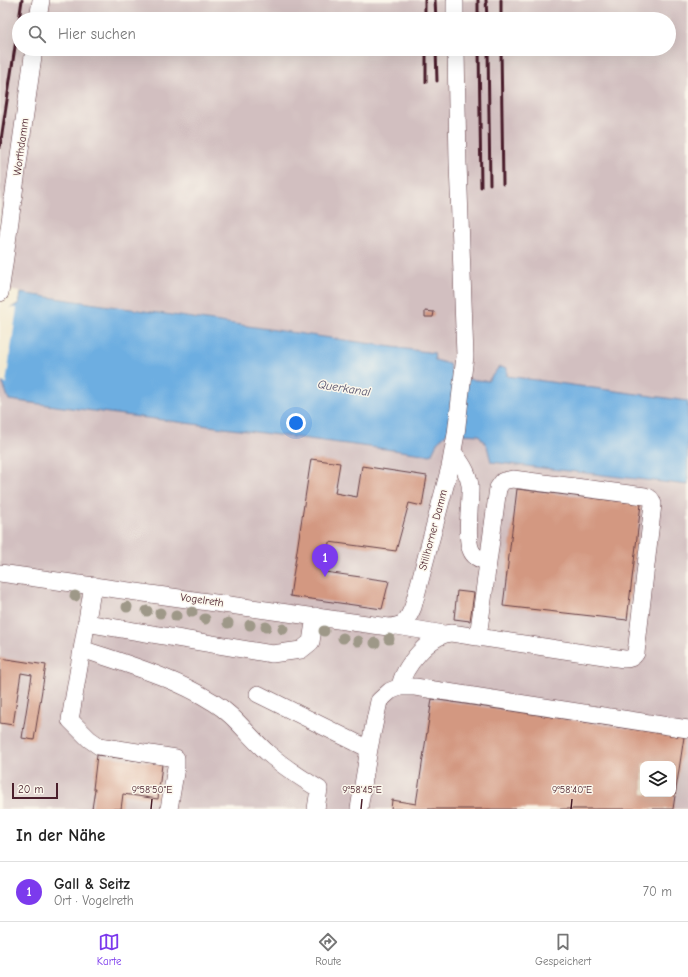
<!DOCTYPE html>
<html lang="de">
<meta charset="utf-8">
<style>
body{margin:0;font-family:"Comic Neue",sans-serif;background:#f2f2f2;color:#222}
.controls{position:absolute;right:12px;bottom:12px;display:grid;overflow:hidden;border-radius:8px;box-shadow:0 4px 16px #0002}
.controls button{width:36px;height:36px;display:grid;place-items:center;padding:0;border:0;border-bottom:1px solid #e0e0e0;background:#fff;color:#222;font:20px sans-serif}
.scale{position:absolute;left:12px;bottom:10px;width:46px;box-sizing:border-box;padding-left:4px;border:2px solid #4a1f2b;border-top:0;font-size:11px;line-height:14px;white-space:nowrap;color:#4a1f2b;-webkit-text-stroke:3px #fbf7ec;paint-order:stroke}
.you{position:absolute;left:296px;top:423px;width:14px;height:14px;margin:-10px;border:3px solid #fff;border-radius:50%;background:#1a73e8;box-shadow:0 0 0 6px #1a73e833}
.badge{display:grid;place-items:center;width:26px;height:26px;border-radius:50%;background:#7c3aed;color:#fff;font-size:13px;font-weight:700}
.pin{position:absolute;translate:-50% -33px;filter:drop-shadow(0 1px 2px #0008)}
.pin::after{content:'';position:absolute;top:21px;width:14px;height:12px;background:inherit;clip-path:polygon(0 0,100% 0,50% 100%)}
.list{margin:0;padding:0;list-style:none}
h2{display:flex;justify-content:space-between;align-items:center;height:52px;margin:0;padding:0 16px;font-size:17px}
h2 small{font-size:13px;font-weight:400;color:#767676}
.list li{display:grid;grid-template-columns:26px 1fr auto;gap:12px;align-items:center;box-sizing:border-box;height:60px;padding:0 16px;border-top:1px solid #e0e0e0}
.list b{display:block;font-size:15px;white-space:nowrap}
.list p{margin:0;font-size:13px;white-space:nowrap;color:#767676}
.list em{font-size:13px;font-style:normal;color:#767676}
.icon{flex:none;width:22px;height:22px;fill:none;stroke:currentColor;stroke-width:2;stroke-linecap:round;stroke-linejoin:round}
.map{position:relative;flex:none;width:688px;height:809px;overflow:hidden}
.search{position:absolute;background:#fff;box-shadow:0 4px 16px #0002;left:12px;right:12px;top:12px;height:44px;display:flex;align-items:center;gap:10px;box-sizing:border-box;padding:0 14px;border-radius:22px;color:#767676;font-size:15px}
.sheet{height:112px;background:#fff}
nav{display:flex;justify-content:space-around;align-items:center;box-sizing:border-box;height:56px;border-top:1px solid #e0e0e0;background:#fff;font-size:11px;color:#767676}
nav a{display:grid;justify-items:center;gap:2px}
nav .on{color:#7c3aed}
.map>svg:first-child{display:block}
.industrial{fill:#d2bfc0;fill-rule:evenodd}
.water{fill:#6daee1;stroke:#5c6686}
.pier{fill:#f3ead3}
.building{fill:#d39881;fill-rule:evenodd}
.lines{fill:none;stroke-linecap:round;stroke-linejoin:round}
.minor-casing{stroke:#633d44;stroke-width:18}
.minor{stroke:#fff;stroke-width:17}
.rail{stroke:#4a1f2b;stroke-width:3}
.tree{fill:#9e9888}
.ticks{fill:none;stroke:#4a1f2b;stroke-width:1.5}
.labels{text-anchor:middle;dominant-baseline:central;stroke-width:3;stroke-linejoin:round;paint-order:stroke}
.street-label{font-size:11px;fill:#4a1f2b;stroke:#fbf7ec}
.water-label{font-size:12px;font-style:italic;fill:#56516b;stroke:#fbf7ec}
.ticks-label{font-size:10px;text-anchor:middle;fill:#4a1f2b;stroke:#fbf7ec;stroke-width:3;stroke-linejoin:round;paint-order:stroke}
</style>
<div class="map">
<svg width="688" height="809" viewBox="0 0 688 809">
<rect width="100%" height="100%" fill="#fbf7ec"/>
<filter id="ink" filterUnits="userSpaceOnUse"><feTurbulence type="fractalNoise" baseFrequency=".025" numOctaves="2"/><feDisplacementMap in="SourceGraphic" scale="8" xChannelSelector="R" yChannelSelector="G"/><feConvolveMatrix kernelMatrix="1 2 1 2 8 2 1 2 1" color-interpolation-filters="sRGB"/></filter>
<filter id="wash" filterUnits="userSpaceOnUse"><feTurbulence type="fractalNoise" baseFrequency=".012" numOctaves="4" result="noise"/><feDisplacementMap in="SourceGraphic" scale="16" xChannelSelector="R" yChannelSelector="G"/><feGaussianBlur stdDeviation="0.9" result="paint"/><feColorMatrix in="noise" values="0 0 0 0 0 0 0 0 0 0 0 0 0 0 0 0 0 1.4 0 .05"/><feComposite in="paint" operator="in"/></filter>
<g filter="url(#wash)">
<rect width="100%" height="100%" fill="#f3ead3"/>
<path class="industrial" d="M0 0H688V401L506 376 507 369 488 381 453 378 435 360 434 353 0 289ZM19 19H669V49H19Z
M0 381H2L10 400 431 455 438 441 447 433 480 435 487 446 491 462 688 485V809H0ZM643 764H673V794H643Z"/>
<path class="water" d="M21 293 434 353 435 360 449 364 453 378 488 381 499 367 507 368V376L688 401V485L491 462 487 446 479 435 447 433 438 441 431 455 9 400 2 381 8 310 19 303Z"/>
<path class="pier" d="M0 307 17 308 6 383 0 382Z"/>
<g id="blocks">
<path class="building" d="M425 311 434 312 433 317H425Z
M311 459 340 463 335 493 357 497 362 466 427 476 422 506 409 503 396 551 329 542 325 572 389 581 382 609 290 596Z
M517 489 641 504 627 620 503 606Z
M457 591 474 593 470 621 454 619Z
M0 658 46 665 34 740 22 738 32 675 21 673 13 725 0 723Z
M432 699 684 737 673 809H391L392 800 416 804ZM643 764H673V794H643Z
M97 755 162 764 158 799 123 794 121 809H92L95 789H93Z"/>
</g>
</g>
<g filter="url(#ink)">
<use href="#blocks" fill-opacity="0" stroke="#633d44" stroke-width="1"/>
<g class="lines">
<defs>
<path id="minor" d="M455 0V19
M38 19 41 0
M0 293 34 49
M453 452C461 462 468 472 470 485 471 501 465 538 471 550 474 558 481 560 488 561
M0 573 388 627C405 626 407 621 413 607L450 467 456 434 465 356 458 163 456 49
M93 585 70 720 89 739 99 746 176 758V767L169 809
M86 623 272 654 301 650 311 642 315 616
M397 626 444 634
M82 649C126 664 173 677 213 702 235 715 249 737 269 754 284 767 301 778 319 789L316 809
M400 687C403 667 430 635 451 633L624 659C630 659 633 658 636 653L653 504C652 499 650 497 645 496L513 479 503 481 498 488 478 637
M258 694 369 749 359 809
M369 749 379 701 390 691 400 687H415L688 729"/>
</defs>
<use href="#minor" class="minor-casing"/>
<use href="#minor" class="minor"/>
<path class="rail" d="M425 0V19
M435 0 436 19
M478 0V19
M486 0 487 19
M501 0V19
M426 49V82
M436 49 437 81
M479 49 481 187
M488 49 490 184
M501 49 503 184
M0 147 22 0"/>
</g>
<g class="tree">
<circle cx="75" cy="596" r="5.5"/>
<circle cx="127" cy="607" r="5.5"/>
<circle cx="147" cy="611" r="5.5"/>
<circle cx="192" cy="612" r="5.5"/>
<circle cx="160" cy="613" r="5.5"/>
<circle cx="176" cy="616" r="5.5"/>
<circle cx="205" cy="619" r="5.5"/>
<circle cx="228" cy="623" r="5.5"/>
<circle cx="250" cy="625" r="5.5"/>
<circle cx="266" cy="627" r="5.5"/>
<circle cx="283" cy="629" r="5.5"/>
<circle cx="324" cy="631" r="5.5"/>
<circle cx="343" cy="638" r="5.5"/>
<circle cx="389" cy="639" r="5.5"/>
<circle cx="358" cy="641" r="5.5"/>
<circle cx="375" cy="643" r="5.5"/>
</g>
</g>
<path class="ticks" d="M151 809 152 799M361 809 362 799M571 809 572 799"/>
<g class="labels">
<g class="street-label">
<text transform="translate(21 147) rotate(-82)">Worthdamm</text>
<text transform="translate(433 530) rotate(-75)">Stillhorner Damm</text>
<text transform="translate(202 600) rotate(8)">Vogelreth</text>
</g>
<g class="water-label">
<text transform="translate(344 388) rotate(9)">Querkanal</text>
</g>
</g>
<g class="ticks-label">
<text x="152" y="793">9°58'50"E</text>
<text x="362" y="793">9°58'45"E</text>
<text x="572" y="793">9°58'40"E</text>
</g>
</svg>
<div class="controls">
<button><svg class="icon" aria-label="layers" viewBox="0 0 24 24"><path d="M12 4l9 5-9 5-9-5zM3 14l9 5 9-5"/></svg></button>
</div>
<div class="scale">20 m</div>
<div class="you"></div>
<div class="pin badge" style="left:325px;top:577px">1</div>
<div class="search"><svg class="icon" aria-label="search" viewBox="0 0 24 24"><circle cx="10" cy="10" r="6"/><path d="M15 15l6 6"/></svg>Hier suchen</div>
</div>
<section class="sheet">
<h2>In der Nähe<small></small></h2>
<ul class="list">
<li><span class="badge">1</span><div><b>Gall &amp; Seitz</b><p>Ort · Vogelreth</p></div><em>70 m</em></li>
</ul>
</section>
<nav>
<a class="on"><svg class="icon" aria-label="map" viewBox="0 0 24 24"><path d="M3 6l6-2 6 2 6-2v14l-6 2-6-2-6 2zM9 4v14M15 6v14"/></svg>Karte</a>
<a><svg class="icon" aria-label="directions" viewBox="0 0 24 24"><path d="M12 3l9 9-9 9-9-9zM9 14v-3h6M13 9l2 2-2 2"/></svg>Route</a>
<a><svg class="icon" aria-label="saved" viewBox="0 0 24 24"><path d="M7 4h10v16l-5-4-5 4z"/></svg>Gespeichert</a>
</nav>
